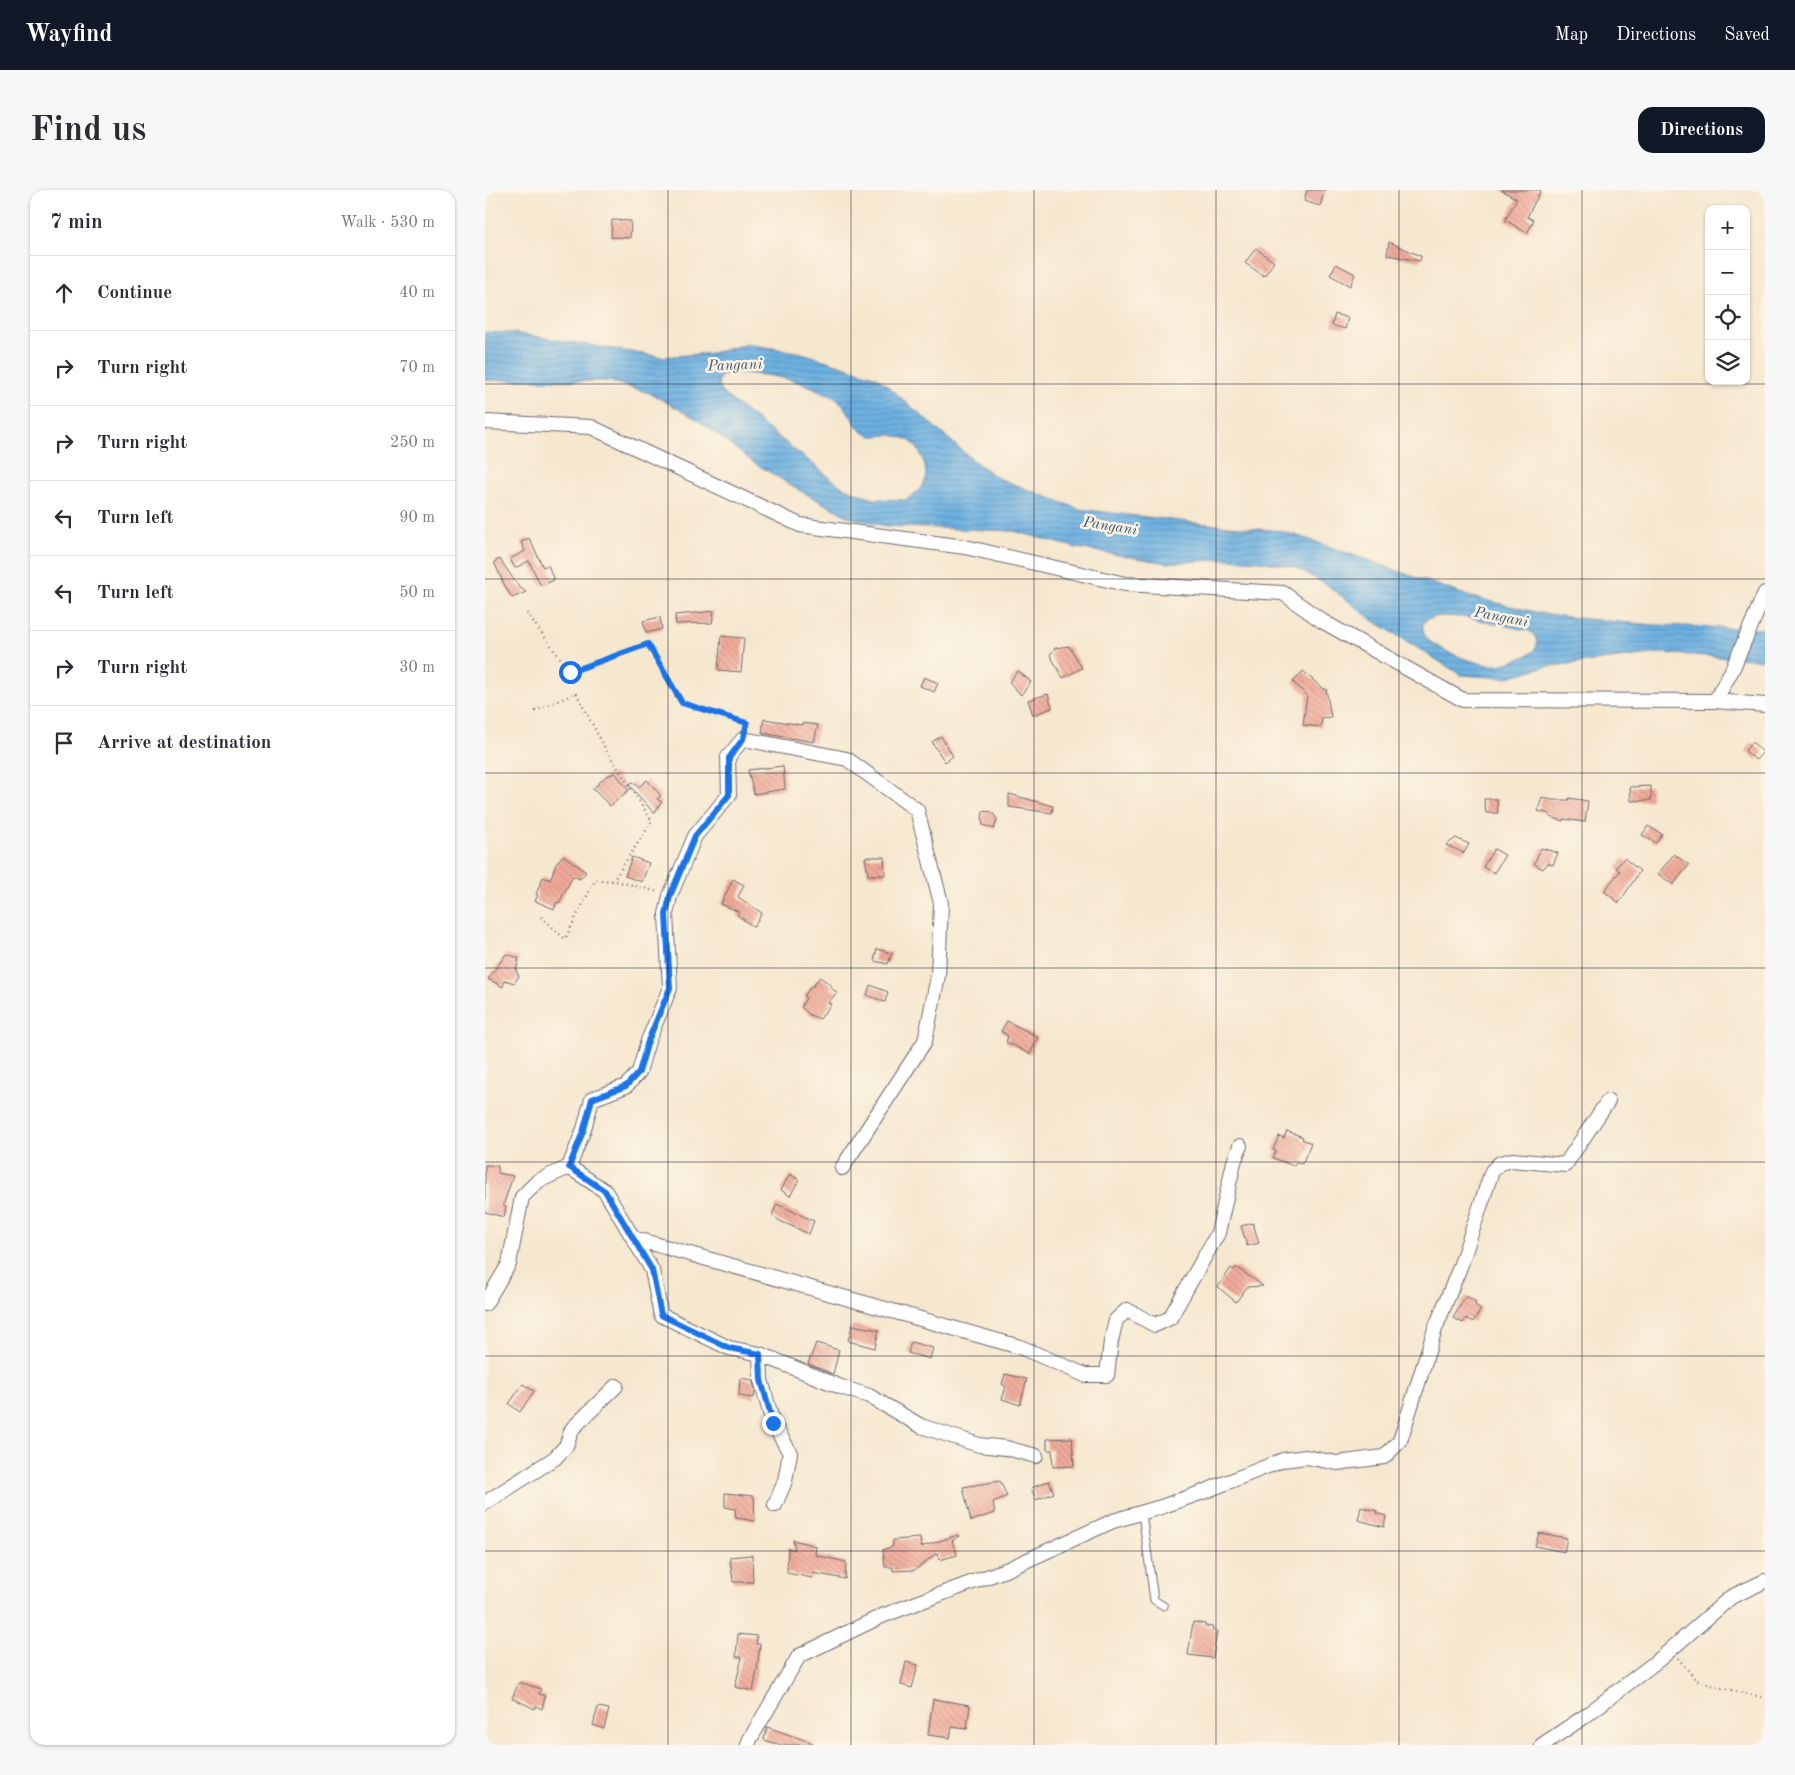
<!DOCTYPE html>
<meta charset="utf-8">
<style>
body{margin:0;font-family:"Old Standard TT",serif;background:#f7f7f7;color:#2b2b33}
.controls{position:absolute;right:15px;top:15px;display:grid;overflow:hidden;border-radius:10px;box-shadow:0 1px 4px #0004}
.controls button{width:45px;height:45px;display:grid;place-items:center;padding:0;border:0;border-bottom:1px solid #e1e1e2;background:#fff;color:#2b2b33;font:25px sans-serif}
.stop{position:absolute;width:15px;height:15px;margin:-11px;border:4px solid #1a73e8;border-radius:50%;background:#fff}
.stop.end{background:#1a73e8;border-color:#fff;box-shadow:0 1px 5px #0008}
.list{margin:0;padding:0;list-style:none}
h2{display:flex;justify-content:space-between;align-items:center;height:65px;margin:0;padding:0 20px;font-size:21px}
h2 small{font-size:16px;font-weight:400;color:#7c7c81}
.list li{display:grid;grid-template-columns:32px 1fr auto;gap:15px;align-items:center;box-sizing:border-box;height:75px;padding:0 20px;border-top:1px solid #e1e1e2}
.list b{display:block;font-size:19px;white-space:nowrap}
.list em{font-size:16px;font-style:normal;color:#7c7c81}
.icon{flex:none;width:28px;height:28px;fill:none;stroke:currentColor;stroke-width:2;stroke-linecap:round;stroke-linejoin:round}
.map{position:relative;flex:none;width:1280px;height:1555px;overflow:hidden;border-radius:15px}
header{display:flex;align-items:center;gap:30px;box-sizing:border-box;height:70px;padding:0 25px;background:#111827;color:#fff}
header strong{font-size:24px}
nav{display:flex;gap:28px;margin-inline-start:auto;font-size:18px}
.intro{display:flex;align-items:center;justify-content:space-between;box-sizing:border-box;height:120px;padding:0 30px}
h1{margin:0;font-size:35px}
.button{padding:12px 22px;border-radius:15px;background:#111827;color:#fff;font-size:18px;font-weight:700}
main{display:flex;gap:30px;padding:0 30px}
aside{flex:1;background:#fff;border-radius:15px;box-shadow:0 1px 4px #0004}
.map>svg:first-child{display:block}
.water{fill:url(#water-rules);stroke:#486a8e;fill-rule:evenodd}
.building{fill:url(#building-back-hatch)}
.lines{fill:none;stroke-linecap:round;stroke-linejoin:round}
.service-casing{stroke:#6c676f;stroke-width:9}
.minor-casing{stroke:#6c676f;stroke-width:16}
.path{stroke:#6c676f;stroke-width:2.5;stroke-dasharray:1 4;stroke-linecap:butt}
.service{stroke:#fff;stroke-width:7}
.minor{stroke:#fff;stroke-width:14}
.route{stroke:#1a73e8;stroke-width:6}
.grid{fill:none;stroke:#22223b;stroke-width:1;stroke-opacity:0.55}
.labels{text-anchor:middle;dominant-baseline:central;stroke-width:5;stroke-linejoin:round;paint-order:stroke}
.water-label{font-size:15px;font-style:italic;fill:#3c5475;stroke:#fcf5e5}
</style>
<header>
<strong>Wayfind</strong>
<nav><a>Map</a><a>Directions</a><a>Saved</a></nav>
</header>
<div class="intro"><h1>Find us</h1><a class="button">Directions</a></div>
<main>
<aside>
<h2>7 min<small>Walk · 530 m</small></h2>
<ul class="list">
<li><svg class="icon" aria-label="ahead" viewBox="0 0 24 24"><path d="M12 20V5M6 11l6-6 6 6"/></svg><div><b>Continue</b></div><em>40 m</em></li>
<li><svg class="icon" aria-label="right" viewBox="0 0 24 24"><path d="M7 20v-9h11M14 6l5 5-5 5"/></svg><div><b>Turn right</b></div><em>70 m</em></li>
<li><svg class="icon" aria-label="right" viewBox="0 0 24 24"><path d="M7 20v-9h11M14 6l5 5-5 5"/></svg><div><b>Turn right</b></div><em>250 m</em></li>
<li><svg class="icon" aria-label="left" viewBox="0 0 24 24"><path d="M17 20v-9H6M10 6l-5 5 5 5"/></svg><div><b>Turn left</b></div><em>90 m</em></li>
<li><svg class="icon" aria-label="left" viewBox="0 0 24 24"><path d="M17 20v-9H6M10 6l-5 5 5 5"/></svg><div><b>Turn left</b></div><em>50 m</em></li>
<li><svg class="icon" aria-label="right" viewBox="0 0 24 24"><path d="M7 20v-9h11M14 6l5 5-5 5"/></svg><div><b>Turn right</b></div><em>30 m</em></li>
<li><svg class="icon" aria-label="arrive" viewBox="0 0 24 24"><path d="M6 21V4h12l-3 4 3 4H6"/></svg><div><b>Arrive at destination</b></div></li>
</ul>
</aside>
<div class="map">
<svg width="1280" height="1555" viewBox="0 0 1280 1555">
<defs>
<pattern id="water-rules" width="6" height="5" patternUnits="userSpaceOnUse" patternTransform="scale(1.25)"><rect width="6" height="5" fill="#6db1e2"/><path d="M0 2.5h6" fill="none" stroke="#5990b8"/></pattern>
<pattern id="building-back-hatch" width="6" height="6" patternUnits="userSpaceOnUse" patternTransform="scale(1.25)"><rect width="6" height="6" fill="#f1aa99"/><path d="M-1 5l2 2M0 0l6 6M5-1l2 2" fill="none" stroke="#ce9285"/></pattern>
</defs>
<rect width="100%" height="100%" fill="#fcf5e5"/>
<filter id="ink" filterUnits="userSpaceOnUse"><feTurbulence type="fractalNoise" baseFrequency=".02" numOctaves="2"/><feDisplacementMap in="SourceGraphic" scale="10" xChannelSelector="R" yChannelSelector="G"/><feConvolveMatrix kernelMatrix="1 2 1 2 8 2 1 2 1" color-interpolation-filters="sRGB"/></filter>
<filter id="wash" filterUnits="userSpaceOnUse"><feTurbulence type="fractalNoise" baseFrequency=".0096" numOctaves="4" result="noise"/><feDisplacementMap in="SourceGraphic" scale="20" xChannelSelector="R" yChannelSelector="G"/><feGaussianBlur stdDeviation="1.12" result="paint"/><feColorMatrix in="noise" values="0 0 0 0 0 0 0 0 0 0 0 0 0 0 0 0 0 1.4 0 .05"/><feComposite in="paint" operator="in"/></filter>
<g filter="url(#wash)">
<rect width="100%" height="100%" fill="#f6e7cf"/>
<path class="water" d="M0 142 28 143 177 167 227 163 262 154 317 163 392 187 489 271 513 288 594 319 712 333 796 341 826 350 986 407 1055 423 1100 429 1169 435 1280 439V470L1175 463 1059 477 1019 488 976 485 889 431 842 395 810 377 776 371 742 369 682 373 592 358 529 341 401 336 364 327 312 299 268 272 213 230 165 203 123 191 0 190ZM247 182C280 185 308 186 339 203 344 205 351 208 355 212 366 221 368 237 381 244 390 249 401 243 411 246 415 247 421 248 425 251 435 257 444 280 440 291 436 300 428 305 421 310L388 309 357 297 236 202 233 192 236 185ZM954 426 979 427 1045 441C1063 458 1043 466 1028 471 1021 473 1013 476 1006 475 990 474 948 459 940 446 938 443 938 438 938 434L942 429Z"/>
<g id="blocks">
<path class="building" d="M822 0H840L835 16 819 11Z
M1016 0H1056L1042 27 1049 30 1042 43 1020 30 1032 9Z
M127 30 146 31 145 48 126 47Z
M904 52 936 66 935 71 902 65Z
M771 58 789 72 779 86 760 73Z
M851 74 870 84 865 96 845 85Z
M850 124 863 128 860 139 847 135Z
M44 348 58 377 63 375 69 390 56 396 44 371 30 378 25 369 40 361 36 352Z
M15 369 33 396 41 402 27 408 20 396 9 372Z
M229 421 227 433 191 434 190 425Z
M175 427 177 439 161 443 158 431Z
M236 446 259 448 256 482 233 480Z
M584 456 597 478 578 488 565 465 570 458Z
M533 481 546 492 536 505 524 492Z
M818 481 838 499H841L846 527 837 528 836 537 818 535 822 505 808 492Z
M439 487 453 493 449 502 435 496Z
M563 504 567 518 548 525 543 510Z
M279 529 317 535V533L333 535 329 552 277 543Z
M456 546 468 566 460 572 447 552Z
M1267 552 1278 562 1271 570 1260 561Z
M298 576 300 599 269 604 263 580Z
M130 583 144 600 125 616 108 599 121 586Z
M162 590 176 606 172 609 177 612 169 623 144 595 147 592 154 597Z
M1166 596V610L1146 611 1145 597Z
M524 604 568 616 567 623 524 617Z
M1057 607 1067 610H1084V608L1103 611 1100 632 1078 629V631L1065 627V624L1053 621Z
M999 609H1012L1013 623H1001Z
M498 621 507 622 512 629 509 639 498 635 497 630Z
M1163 636 1177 644 1171 653 1157 645Z
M971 648 984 654 979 663 961 655Z
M1056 658 1073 663 1068 675 1063 673 1058 679 1049 674Z
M1009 659 1020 665 1009 683 998 677Z
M1189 664 1204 675 1188 695 1173 684Z
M78 665 101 682 95 689 88 686 74 713 72 712 69 719 50 711 53 705 51 704 58 687 65 690 71 674Z
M147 667 164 673 157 692 140 686Z
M380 667H399L400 685H383Z
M1139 668 1155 681 1134 713 1119 701 1135 681 1131 678Z
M248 689 259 695 253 707 277 723 269 737 252 725 254 722 236 714Z
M392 759 407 763 403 774 389 771Z
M21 764 34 768 31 781 34 786 29 793 20 790 18 797 3 789Z
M335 787 347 796 345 798 352 802 343 813 346 814 335 829 325 825 316 817 321 808 319 806 326 796H328Z
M385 795 403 802 400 812 382 805Z
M522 831 553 847 545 864 521 852 523 846 516 841Z
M802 941 818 947 817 949 826 953 817 974 811 972 809 976 788 968 791 961 788 960 794 946 799 948Z
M0 975 13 976V983L28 986 18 1016 21 1017 19 1027 0 1022Z
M305 984 314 990 305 1006 296 1000Z
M292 1014 329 1031 324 1044 295 1031 287 1025Z
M768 1033 774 1053 762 1056 756 1036Z
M751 1077 778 1096 762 1097 751 1112 733 1097 746 1078 749 1080Z
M981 1106 991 1112 990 1115 996 1119 988 1132 981 1128 978 1133 968 1128Z
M367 1135 394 1140 390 1158 363 1151Z
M426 1152 448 1158 445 1169 423 1163Z
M331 1153 354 1160 348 1184 323 1174Z
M520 1184 542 1189 535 1215 517 1209 521 1197 517 1194Z
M255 1188 267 1190 270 1200 269 1208 254 1206Z
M38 1194 49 1201 35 1222 24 1214Z
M587 1248 589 1276 568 1277 567 1260H562V1249Z
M515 1291 522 1306 508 1312 510 1323 486 1331 478 1297Z
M564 1291 569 1303 551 1310 546 1298Z
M240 1303 269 1306 270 1331 251 1328 250 1319 240 1317Z
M876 1317 892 1321 891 1323 901 1326 899 1337 873 1330Z
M1054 1343 1082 1348 1079 1362 1050 1356Z
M473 1345 474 1346 467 1351 472 1365 455 1370 452 1363 430 1380 408 1381V1377H400L398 1360 408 1356V1350L435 1348 436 1357Z
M308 1350 331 1356 330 1365 361 1372 360 1389 328 1383 327 1388 302 1383 303 1358 310 1360Z
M267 1365 268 1392H248L245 1367Z
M708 1432 720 1434V1436L728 1437V1441H732L728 1468 703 1465Z
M253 1444 272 1446 271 1454H275L272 1481 268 1501 250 1497 257 1467H251Z
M421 1472 433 1475 427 1498 416 1495Z
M34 1492 56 1499 54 1504 60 1506 57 1519 51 1516 50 1519 27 1508Z
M448 1509 485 1515 482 1539 467 1537 465 1548 443 1545Z
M113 1517 124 1519 119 1539 108 1535Z
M282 1537 328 1553 327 1555H296L279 1550Z"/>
</g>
</g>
<g filter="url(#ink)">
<use href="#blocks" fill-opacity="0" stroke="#6c676f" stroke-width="1"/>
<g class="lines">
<defs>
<path id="service" d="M657 1323 669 1410 679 1416"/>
<path id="minor" d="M0 232 106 237 315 335 480 357 640 394 798 403 837 431 978 510 1230 511 1280 515
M1230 511 1247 480 1280 403
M148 1048 535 1157 600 1185H622L626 1151 631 1130 642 1120 670 1135 685 1128 733 1043 749 972 755 956
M0 1114 24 1074 37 1007 53 991 84 977
M275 1164 356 1197 384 1206 436 1236 494 1255 521 1258 551 1266
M0 1313 70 1268 81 1256 87 1239 131 1196
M290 1315 300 1291 305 1263 288 1233 276 1190 275 1164 244 1158 176 1125 167 1080 120 1001 84 977 99 939 107 909 141 896 154 882 163 851 185 798 181 724 185 706 210 646 244 605 243 567 258 549 362 569 432 620 456 713 453 786 440 851 357 978
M263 1555 265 1549 314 1466 397 1426 523 1379 628 1331 676 1317 718 1302 798 1270 821 1267 852 1273 899 1267 915 1251 950 1139 975 1077 1007 981 1015 973 1027 970 1080 975 1123 911
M1057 1555 1099 1527 1176 1468 1246 1407 1280 1391"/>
</defs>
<use href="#service" class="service-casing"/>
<use href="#minor" class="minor-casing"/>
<path class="path" d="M42 423 85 482 163 453 197 513 262 533 261 538
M50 521 91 503 121 560 167 631 128 691
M56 727 80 749 110 690 131 691 174 702
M1193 1468 1211 1490 1229 1496 1280 1508"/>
<use href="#service" class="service"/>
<use href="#minor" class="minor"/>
</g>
</g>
<g class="lines" filter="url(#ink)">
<path class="route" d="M85 482 163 454 197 513 262 533 258 549 244 568V605L210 646 185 706 181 724 185 798 163 851 154 882 141 896 107 909 99 939 84 977 120 1001 167 1080 176 1125 244 1158 275 1164 276 1190 288 1233"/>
</g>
<path class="grid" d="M183 0V1555M366 0V1555M549 0V1555M731 0V1555M914 0V1555M1097 0V1555M0 194H1280M0 389H1280M0 583H1280M0 778H1280M0 972H1280M0 1166H1280M0 1361H1280"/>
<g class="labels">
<g class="water-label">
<text transform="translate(250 176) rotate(-2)">Pangani</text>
<text transform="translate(625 337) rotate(9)">Pangani</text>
<text transform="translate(1016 428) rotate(11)">Pangani</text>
</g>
</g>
</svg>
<div class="controls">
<button>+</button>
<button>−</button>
<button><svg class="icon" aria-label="locate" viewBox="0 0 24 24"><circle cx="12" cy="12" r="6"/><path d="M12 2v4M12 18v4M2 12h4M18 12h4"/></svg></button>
<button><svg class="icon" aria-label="layers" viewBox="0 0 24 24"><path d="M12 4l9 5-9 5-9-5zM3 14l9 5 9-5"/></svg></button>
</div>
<div class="stop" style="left:85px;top:482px"></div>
<div class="stop end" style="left:288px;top:1233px"></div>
</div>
</main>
